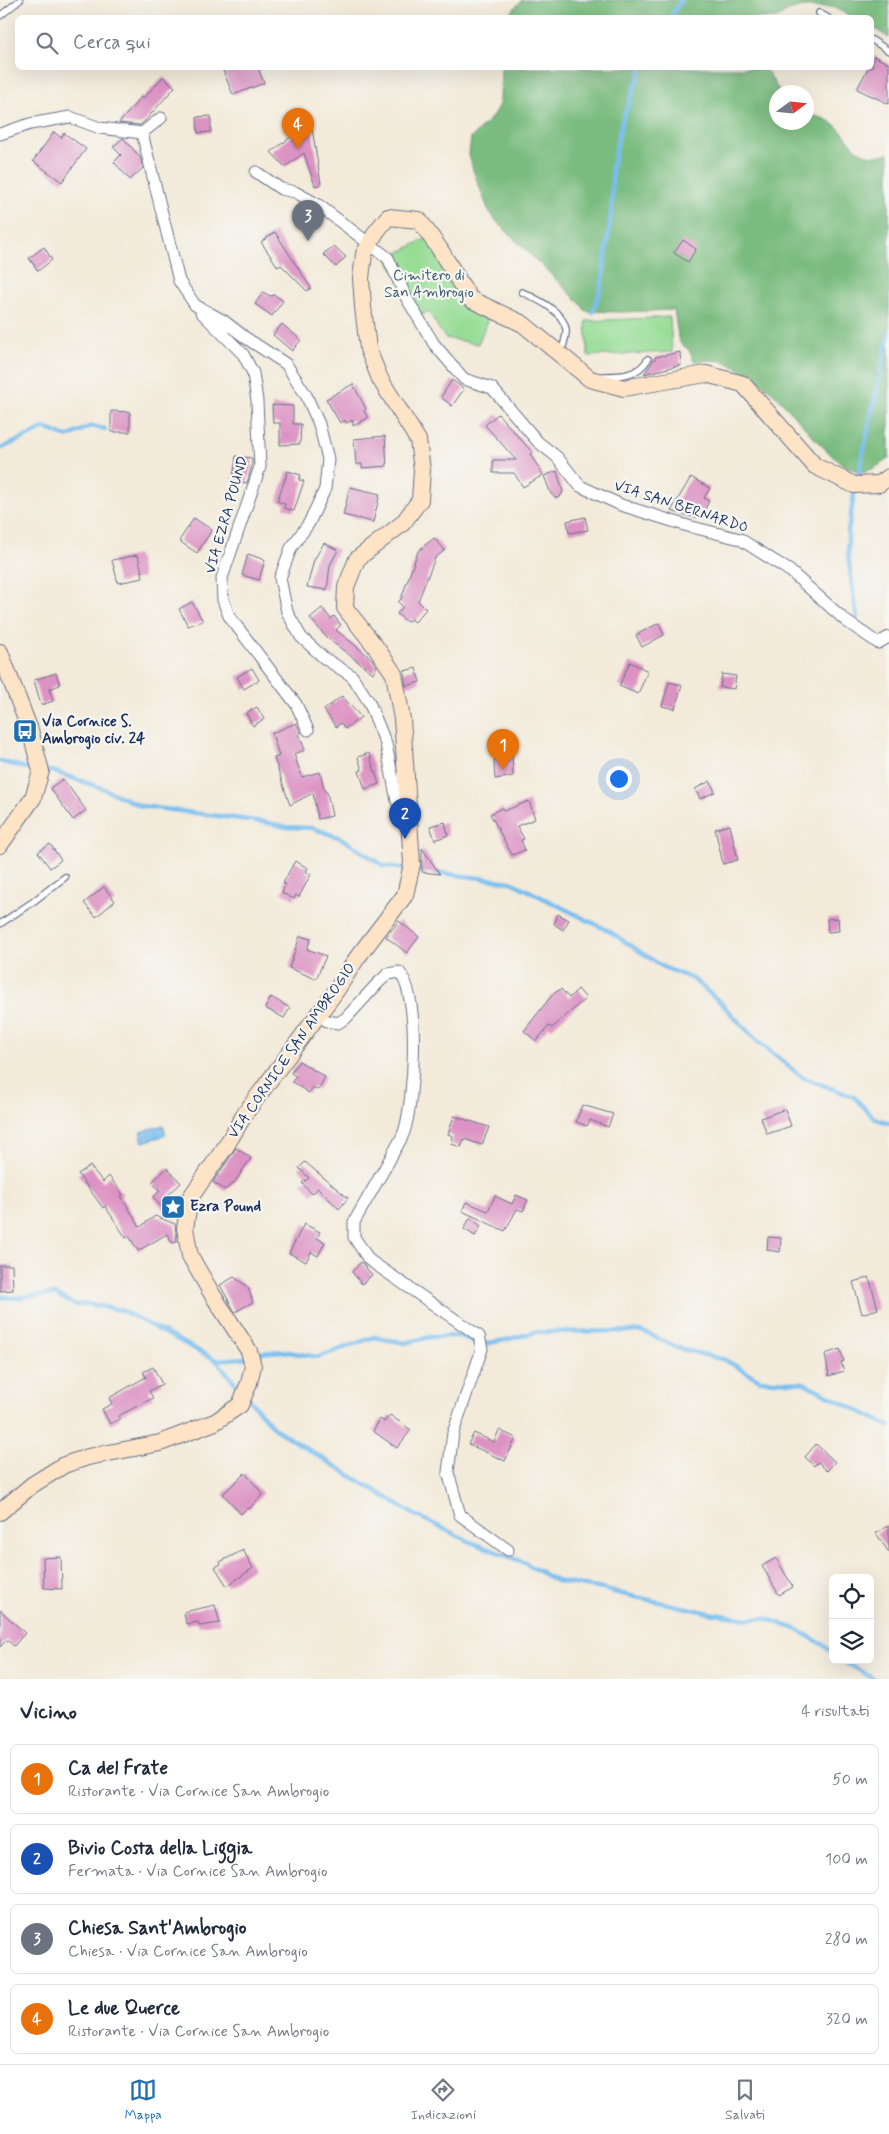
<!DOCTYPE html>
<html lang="it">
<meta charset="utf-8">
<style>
body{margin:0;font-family:Mynerve,sans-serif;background:#f2f2f3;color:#1f2937}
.controls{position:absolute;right:15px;bottom:15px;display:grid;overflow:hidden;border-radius:8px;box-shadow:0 5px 20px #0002}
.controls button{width:45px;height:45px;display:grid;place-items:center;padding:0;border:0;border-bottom:1px solid #e0e1e3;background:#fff;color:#1f2937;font:25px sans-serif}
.compass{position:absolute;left:769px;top:85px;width:45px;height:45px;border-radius:50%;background:#fff;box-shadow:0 5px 20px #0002;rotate:75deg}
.you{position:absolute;left:618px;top:778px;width:18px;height:18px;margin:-12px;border:4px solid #fff;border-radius:50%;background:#1a73e8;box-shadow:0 0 0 8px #1a73e833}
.badge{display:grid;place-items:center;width:32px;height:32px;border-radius:50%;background:#1f6fb2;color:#fff;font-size:16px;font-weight:700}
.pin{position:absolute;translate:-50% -41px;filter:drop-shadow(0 1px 2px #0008)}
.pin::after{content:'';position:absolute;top:26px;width:18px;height:15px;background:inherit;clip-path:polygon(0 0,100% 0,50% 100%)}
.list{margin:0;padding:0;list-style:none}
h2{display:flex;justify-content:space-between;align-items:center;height:65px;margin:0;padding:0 20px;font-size:21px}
h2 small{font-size:16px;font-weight:400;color:#747a83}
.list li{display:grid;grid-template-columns:32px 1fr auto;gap:15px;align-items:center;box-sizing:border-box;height:70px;margin:0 10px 10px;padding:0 10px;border:1px solid #e0e1e3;border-radius:8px}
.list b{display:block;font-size:19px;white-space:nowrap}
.list p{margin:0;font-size:16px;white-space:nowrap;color:#747a83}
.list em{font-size:16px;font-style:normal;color:#747a83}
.icon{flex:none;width:28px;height:28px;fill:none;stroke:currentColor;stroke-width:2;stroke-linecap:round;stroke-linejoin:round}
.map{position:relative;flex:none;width:889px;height:1679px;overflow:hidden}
.search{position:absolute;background:#fff;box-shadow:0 5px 20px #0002;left:15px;right:15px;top:15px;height:55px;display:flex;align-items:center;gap:12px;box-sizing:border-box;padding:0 18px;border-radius:8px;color:#747a83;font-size:19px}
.sheet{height:385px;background:#fff}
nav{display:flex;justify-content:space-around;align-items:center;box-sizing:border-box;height:70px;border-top:1px solid #e0e1e3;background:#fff;font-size:14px;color:#747a83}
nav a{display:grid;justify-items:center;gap:2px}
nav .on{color:#1f6fb2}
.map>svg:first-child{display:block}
.green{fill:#98dd96;stroke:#5a867a}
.forest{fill:#7abc7f;stroke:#4a766e}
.water{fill:#78beef;stroke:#4a76a6}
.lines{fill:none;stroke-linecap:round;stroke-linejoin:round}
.stream{stroke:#78beef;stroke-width:4.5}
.building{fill:#dc92c3}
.lane-casing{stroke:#677089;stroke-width:8}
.street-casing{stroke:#677089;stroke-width:13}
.secondary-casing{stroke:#677089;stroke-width:18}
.lane{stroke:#fff;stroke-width:5.5}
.street{stroke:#fff;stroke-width:11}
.secondary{stroke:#fee4c6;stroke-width:16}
.labels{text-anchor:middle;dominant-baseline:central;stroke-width:4.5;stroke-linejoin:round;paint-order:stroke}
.park-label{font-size:15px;fill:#3a5a6c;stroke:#f6f6f2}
.street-label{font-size:15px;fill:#1b2f5e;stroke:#f6f6f2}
.poi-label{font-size:15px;font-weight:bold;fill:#1b2f5e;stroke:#f6f6f2;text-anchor:start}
</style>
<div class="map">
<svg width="889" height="1679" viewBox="0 0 889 1679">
<rect width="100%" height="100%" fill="#f6f6f2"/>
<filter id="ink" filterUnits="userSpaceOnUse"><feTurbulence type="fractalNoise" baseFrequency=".02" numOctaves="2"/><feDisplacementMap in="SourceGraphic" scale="10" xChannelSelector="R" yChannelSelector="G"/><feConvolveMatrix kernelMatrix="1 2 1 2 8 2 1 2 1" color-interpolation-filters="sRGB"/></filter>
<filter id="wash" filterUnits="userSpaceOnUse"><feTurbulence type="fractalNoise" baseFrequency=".0096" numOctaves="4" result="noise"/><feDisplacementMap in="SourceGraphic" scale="20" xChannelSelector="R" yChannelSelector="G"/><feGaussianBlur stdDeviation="1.12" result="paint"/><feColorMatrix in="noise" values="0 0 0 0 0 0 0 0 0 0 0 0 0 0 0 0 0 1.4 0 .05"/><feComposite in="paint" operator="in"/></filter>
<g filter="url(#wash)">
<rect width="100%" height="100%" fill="#f3ead9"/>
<path class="green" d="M431 236 470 299 492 309 478 344 445 338 428 311 418 318 388 258Z
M670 317 672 352 588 356 586 321Z"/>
<path class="forest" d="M522 0H889V38L872 27V18L853 17 832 7H803L788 11 777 18 510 17 511 12Z
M501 68H765L780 92H776V122H806L807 114C814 117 823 117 829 121 853 135 853 165 889 153V458C882 463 875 469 866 471 838 477 791 407 771 391 758 381 740 368 725 362 717 359 704 361 694 361L689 350 679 342 674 310 620 312 586 311 578 301 497 222 488 209 473 170 469 154 471 138 493 116 500 102Z"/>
<path class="water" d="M163 1125 166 1135 143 1142 140 1132Z"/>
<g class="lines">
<path class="stream" d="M670 18 681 0
M593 312 602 284 612 206V168L621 124 642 68
M0 449 45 428 67 437 91 426 105 429
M857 481 889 333
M855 489 848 531V556L857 617
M0 761 37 771
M45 771H52L102 788 141 806 264 822 286 827 312 828 341 838 384 866 426 871
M434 872 511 882 609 931 663 967 693 979 720 1002 756 1040 802 1077 854 1097 874 1118 889 1123
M0 1297 14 1298 54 1294 76 1305 87 1304 121 1310 216 1360 244 1358 260 1353 282 1351 318 1357 374 1337 405 1343 430 1337 461 1336 478 1345 505 1340 536 1332 642 1331 681 1349 725 1360 760 1380 804 1383 889 1426
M216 1360 242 1391
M247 1397 275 1429 413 1514 471 1542 523 1562 556 1581 603 1589 617 1593 715 1614 749 1619 764 1618 796 1629 822 1644 833 1653
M842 1660 874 1679"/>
</g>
<g id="blocks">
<path class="building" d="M874 56 889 64V104L857 89 868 68H872Z
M222 68H258L264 83 233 95Z
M163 77 175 87 144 122 140 125 119 123 141 97 143 98Z
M211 116V132L198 133 197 117Z
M312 128 321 184 315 186 304 153 285 167 271 152 300 130Z
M54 132 61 138 64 133 86 149 62 182 33 161Z
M123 138 140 157 143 168 130 180 114 162 121 155 113 147Z
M275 232 311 288 307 291 281 265 278 267 261 242Z
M683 240 696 249 688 262 674 253Z
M334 246 346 257 336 267 323 254Z
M44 247 52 260 38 271 29 258Z
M263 292 270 296 275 295 283 301 272 316 255 304Z
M282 324 301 340 292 351 273 335Z
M680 352 681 365 644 374 656 357Z
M452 380 464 389 452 406 441 397Z
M353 384 366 409 364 411 368 418 353 426V420L346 423 345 420 340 423 326 399Z
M272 405 293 406V424H301L300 444 280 445V423H273Z
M111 411 130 412V432H111Z
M498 414 532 452 530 454 543 475 523 487 514 473H493V460H516L485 425Z
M385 436 387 466 362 468V464H356L354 439Z
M236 456 252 458V466L247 483 233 481Z
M288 471 301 475 299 480 304 481 294 511 284 508 285 504 277 501Z
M557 471 563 492 560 497 556 498 551 494 544 476Z
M691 477 710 488 704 498 709 501 703 513 700 511 696 518 671 511Z
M350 487 380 494 373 522 343 515Z
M585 517 588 530 569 533 567 521Z
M194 518 212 530 197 553 179 541Z
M434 538 445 550 435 558 418 601 426 609 415 622 411 619 407 622 397 614 403 607 398 602 401 599 418 551Z
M324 543 338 550 330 565 327 590 307 587 314 560Z
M248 554 265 560 259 580 242 575Z
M138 555 143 578 118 583 112 560Z
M192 602 203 621 188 626 179 609Z
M322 608 331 619 334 616 341 625 336 630 372 659 377 667 373 673 327 638 310 618Z
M659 623 664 635 642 647 636 635Z
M630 662 648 671 638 694 619 686Z
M252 668 259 680 244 689 237 677Z
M416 668 420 682 406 686 404 671Z
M56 673 60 685 49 689 53 701 41 705 34 680Z
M722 674 736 676 734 689 720 687Z
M669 682 682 685 675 709 662 706Z
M342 696 361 717 345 729 341 723 336 727 324 710Z
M257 707 264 719 253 726 246 713Z
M296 723 301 733 299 734 305 750 294 754 302 777 320 772 325 792H327L332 816 318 819 313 793 290 805 274 758 279 756 272 733Z
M496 748 512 750 513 776 495 779 494 764Z
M369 753 379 784 365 789 359 771 362 770 358 757Z
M63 779 86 810 73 820 50 788Z
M710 781 715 792 700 799 695 789Z
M529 801 535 819 517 826 524 839 521 840 525 850 512 855 490 814 502 808 504 811Z
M445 822 448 835 435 840 430 826Z
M730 825 738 860 723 864 715 829Z
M50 844 61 860 50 868 38 852Z
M422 848 440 874 422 872Z
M295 861 308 868 306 872 311 874 299 897 296 895 294 899 282 893 285 885 283 883Z
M104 887 115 901 96 917 84 903Z
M558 914 569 920 563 930 554 924Z
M838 918 839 931 828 932 827 919Z
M399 921 419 937 407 953 386 937Z
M300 936 311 939 307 949 326 956 316 979 289 968Z
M561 989 569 998 578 989 586 998 552 1028 549 1026 536 1041 524 1031 553 994Z
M271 997 290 1008 284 1018 265 1008Z
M299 1061 325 1077 318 1090 313 1087 309 1093 292 1082 296 1076 291 1073Z
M582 1105 613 1114 608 1127 590 1120 587 1126 576 1122Z
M785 1109 791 1126 767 1134 761 1118Z
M454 1116 489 1127 482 1145 464 1139 461 1147 451 1144 453 1136 448 1134Z
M236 1148 251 1158 234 1183 225 1190 213 1182Z
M305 1162 348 1198 339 1209 318 1188 312 1194 302 1183 309 1178 299 1168Z
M90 1166 103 1182 109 1176 116 1185 123 1195 121 1196 140 1227 155 1216 175 1224 177 1242 172 1243 167 1234 138 1251 129 1236 126 1238 105 1206 103 1208 78 1174Z
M167 1168 181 1183 167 1196 175 1205 167 1213 153 1197 160 1191 152 1182Z
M516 1195 528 1200 523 1211 517 1209 505 1231 462 1211 466 1202 488 1211 495 1196 512 1204Z
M470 1218 481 1226 475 1236 464 1229Z
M304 1224 320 1232 317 1238 325 1242 318 1256 311 1252 306 1262 289 1253Z
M768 1237 781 1238 780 1252 767 1250Z
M361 1262 372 1275 362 1284 352 1272Z
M0 1265H12L13 1290 0 1291Z
M234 1277 248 1287 253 1302 235 1312 220 1285Z
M869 1277 878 1309 862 1314 853 1282Z
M840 1349 844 1361 841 1362 844 1371 829 1376 825 1354Z
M153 1367 162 1384 149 1391 153 1398 118 1416 120 1419 110 1424 102 1409 112 1404 109 1398 146 1377 143 1372Z
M390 1415 411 1430 397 1448 373 1431 380 1419 384 1422Z
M499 1430 516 1438 505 1461 468 1444 474 1433 494 1442Z
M816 1444 835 1462 827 1471 818 1462 814 1466 805 1457Z
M245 1473 263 1494 249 1509 247 1508 241 1514 223 1494Z
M889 1525V1553L876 1533Z
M243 1550 253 1568 227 1586 215 1567 221 1564 220 1562Z
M61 1557 62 1589 44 1588 43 1558Z
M776 1558 793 1587 779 1595 762 1566Z
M215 1605 220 1623 199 1626 198 1622 186 1624 184 1612Z
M0 1610 25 1633 14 1646 7 1640 0 1647Z"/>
</g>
</g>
<g filter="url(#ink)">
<use href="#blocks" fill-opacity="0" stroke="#677089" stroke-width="1"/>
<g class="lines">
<defs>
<path id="lane" d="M819 13 828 18
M0 16 20 0
M872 40 889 51
M522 292C537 299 563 311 566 329 567 336 563 346 561 353
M603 376C621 376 638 376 648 359
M0 924 34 901 65 877"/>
<path id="street" d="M142 133 179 281 195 305 224 321 246 338 286 364 306 395 319 424 328 459 325 489 309 523 291 548 280 578 287 612 301 637 324 658 352 676 369 702 386 744 397 801 405 823
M0 134 30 124 70 117 100 128 142 133 161 118
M256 172 281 189 295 192 317 204 388 258 407 299 434 344 464 379 492 388 538 442 557 457 580 486 621 505 688 526 740 539 790 571 846 621 878 643 889 637
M201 312 243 354 253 373 257 401 260 467 222 578 223 600 229 616 296 704 308 730
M319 1014 327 1021 338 1023 346 1018 378 983 388 974 399 972C421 994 414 1103 404 1132 401 1141 394 1150 390 1159 378 1180 366 1201 354 1222V1237L369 1260 479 1336 482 1349 453 1433 448 1472 460 1515 508 1550"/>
<path id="secondary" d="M0 652 30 730 41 771 33 798 0 845
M0 1512 32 1485 64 1465 88 1457 160 1443 215 1422 240 1405 249 1383 253 1366 249 1351 212 1294 190 1256 185 1228 190 1198 226 1146 246 1112 336 991 357 958 405 895 412 864 402 719 394 674 378 650 345 608 346 587 357 559 403 523 420 500 422 470 418 440 380 379 368 349 363 307 361 278 364 254 376 232 388 217 419 220 439 248 470 299 523 324 590 379 624 388 706 374 743 384 815 466 854 485 879 484 889 477"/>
</defs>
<use href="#lane" class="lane-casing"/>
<use href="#street" class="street-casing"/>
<use href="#secondary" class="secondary-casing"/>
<use href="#lane" class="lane"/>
<use href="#street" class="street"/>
<use href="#secondary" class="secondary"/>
</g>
</g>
<defs>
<symbol id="bus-square" viewBox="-11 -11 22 22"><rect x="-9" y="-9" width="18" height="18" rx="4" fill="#1f6fb2" stroke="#f6f6f2"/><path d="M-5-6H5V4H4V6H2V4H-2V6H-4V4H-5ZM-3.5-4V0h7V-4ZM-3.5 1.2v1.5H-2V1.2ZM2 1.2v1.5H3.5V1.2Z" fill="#fff"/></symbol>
<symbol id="sight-square" viewBox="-11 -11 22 22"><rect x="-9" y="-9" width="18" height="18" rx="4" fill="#1f6fb2" stroke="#f6f6f2"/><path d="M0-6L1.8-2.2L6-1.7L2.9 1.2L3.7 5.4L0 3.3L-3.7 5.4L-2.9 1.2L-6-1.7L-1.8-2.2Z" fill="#fff"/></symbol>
</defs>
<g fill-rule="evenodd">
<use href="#bus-square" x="11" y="717" width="28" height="28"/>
<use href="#sight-square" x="159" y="1193" width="28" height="28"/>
</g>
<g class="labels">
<g class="park-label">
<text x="429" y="276">Cimitero di<tspan x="429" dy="17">San Ambrogio</tspan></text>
</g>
<g class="street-label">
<text transform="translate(681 507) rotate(18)">VIA SAN BERNARDO</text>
<text transform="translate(227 515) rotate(-74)">VIA EZRA POUND</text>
<text transform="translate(292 1051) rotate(-55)">VIA CORNICE SAN AMBROGIO</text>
</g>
<g class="poi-label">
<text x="42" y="722">Via Cornice S.<tspan x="42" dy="17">Ambrogio civ. 24</tspan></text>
<text x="190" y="1207">Ezra Pound</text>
</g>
</g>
</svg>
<div class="controls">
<button><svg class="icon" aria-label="locate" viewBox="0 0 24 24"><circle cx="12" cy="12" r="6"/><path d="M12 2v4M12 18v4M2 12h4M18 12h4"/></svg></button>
<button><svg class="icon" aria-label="layers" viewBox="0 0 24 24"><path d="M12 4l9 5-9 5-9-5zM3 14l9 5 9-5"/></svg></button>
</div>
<svg class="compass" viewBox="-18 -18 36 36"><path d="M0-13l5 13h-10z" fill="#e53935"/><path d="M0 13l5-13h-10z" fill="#747a83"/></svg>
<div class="you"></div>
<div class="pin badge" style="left:503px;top:770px;background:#e8710a">1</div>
<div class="pin badge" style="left:405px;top:839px;background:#1a4fb4">2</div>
<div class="pin badge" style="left:308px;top:241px;background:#6b7280">3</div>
<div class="pin badge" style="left:298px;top:149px;background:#e8710a">4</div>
<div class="search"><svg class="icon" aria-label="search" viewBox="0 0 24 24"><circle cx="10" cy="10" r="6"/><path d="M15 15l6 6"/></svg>Cerca qui</div>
</div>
<section class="sheet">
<h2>Vicino<small>4 risultati</small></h2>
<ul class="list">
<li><span class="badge" style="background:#e8710a">1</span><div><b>Ca del Frate</b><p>Ristorante · Via Cornice San Ambrogio</p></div><em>50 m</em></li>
<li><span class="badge" style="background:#1a4fb4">2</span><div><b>Bivio Costa della Liggia</b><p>Fermata · Via Cornice San Ambrogio</p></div><em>100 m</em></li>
<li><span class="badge" style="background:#6b7280">3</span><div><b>Chiesa Sant'Ambrogio</b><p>Chiesa · Via Cornice San Ambrogio</p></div><em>280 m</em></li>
<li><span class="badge" style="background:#e8710a">4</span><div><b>Le due Querce</b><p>Ristorante · Via Cornice San Ambrogio</p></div><em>320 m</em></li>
</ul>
</section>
<nav>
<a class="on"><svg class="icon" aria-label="map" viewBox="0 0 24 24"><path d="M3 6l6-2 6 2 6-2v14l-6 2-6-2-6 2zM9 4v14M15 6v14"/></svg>Mappa</a>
<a><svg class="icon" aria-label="directions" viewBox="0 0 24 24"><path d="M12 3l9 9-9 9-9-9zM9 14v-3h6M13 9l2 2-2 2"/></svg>Indicazioni</a>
<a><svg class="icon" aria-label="saved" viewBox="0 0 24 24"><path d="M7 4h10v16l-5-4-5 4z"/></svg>Salvati</a>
</nav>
